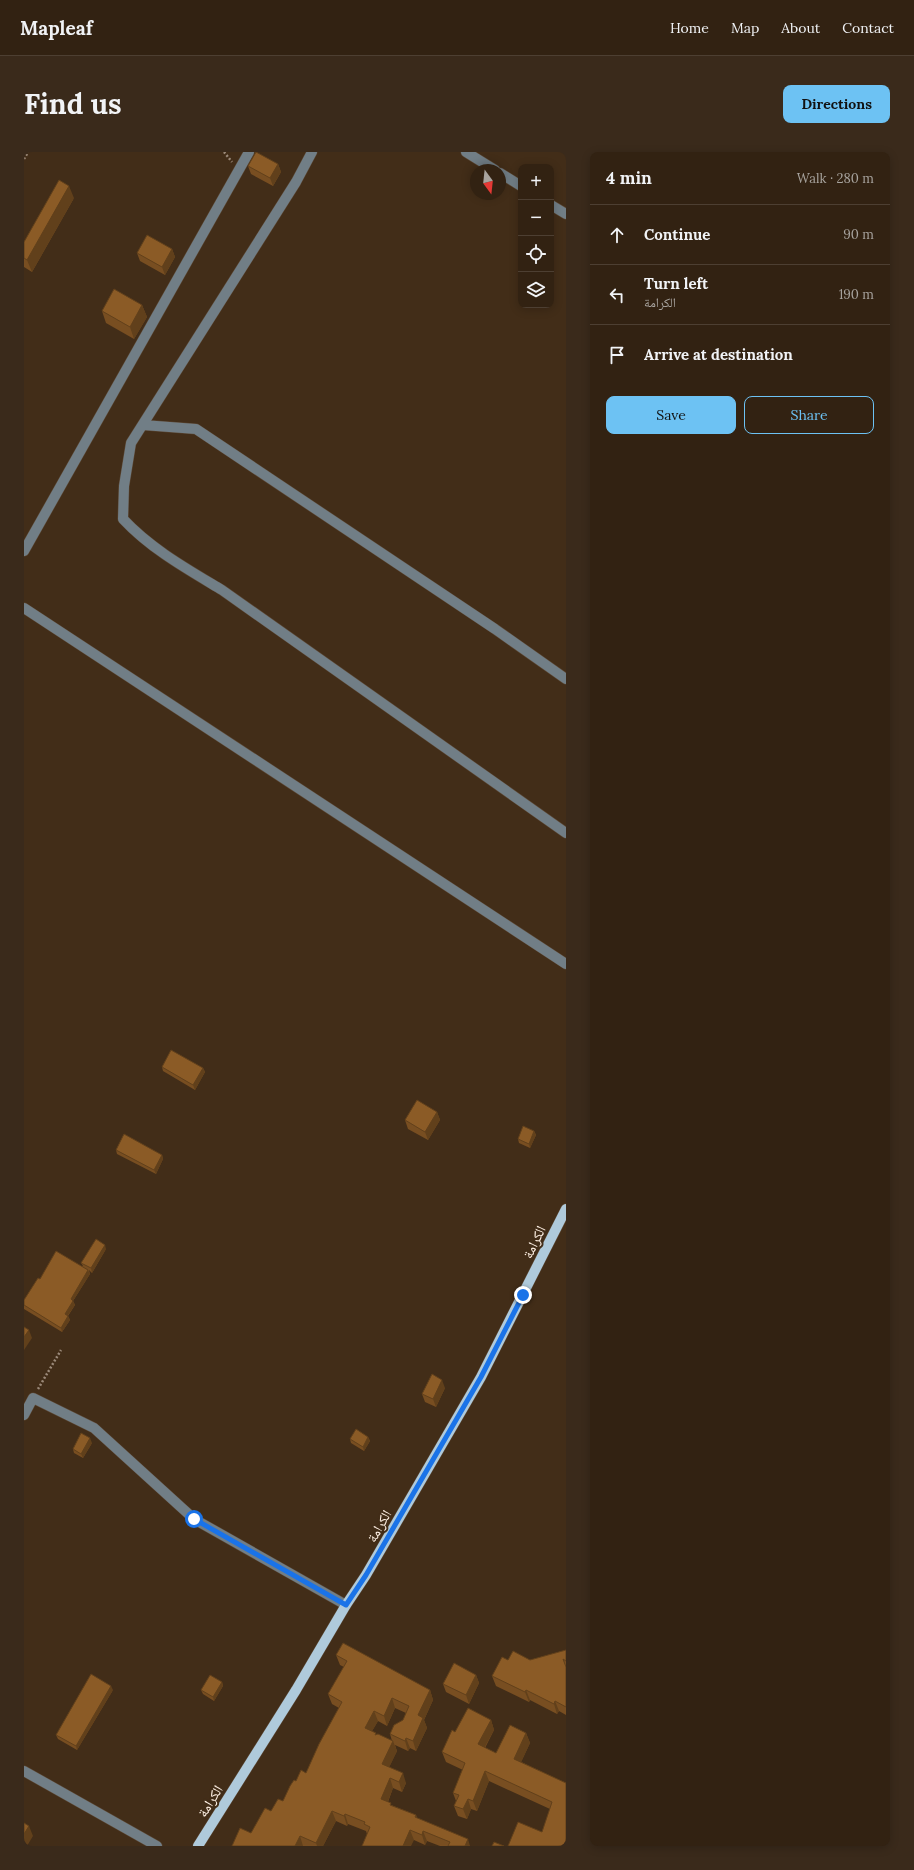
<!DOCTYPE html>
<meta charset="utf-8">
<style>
body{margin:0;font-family:Lora,"Noto Naskh Arabic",serif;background:#3a2a1b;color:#f1f3f6}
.controls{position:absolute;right:12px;top:12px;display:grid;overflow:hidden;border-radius:8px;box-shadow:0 2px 10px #0003}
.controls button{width:36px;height:36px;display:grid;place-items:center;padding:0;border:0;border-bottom:1px solid #4d3f32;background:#322212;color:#f1f3f6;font:20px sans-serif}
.compass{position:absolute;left:446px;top:12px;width:36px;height:36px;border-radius:50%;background:#322212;box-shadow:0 2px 10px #0003;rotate:165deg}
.stop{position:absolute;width:12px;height:12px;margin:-9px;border:3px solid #1a73e8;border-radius:50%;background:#fff}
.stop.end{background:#1a73e8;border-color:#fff;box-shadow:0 1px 4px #0008}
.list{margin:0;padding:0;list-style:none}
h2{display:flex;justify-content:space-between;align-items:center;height:52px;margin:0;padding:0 16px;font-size:17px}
h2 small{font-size:13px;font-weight:400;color:#a8a49f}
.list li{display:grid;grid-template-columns:26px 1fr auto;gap:12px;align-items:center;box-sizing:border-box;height:60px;padding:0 16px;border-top:1px solid #4d3f32}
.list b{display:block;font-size:15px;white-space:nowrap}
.list p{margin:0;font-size:13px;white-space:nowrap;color:#a8a49f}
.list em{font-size:13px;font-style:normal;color:#a8a49f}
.actions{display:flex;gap:8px;padding:12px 16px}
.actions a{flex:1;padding:9px 0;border:1px solid #6dc2f3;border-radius:8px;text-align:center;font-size:14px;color:#6dc2f3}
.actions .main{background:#6dc2f3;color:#111}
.icon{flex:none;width:22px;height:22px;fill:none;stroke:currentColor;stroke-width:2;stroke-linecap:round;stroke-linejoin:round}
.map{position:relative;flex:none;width:542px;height:1694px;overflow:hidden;border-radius:8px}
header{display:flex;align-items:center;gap:24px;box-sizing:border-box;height:56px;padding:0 20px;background:#322212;border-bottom:1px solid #4d3f32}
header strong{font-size:19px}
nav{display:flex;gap:22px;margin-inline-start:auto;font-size:14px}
.intro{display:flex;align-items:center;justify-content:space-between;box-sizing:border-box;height:96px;padding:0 24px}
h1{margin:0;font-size:28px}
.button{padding:10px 18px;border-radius:8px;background:#6dc2f3;color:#111;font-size:14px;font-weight:700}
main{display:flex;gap:24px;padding:0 24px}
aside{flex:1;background:#322212;border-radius:8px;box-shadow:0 2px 10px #0003}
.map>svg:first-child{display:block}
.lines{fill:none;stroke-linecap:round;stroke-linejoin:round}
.minor-casing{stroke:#5c4835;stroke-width:11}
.major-casing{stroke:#5c4835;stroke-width:11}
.path{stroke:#9b8979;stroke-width:2.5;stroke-dasharray:2 2;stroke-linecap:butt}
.minor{stroke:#717e86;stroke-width:10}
.major{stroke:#afcadb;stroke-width:10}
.wall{fill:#784e21;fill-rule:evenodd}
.shaded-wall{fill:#61401b}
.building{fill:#8b5b26;stroke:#61401b}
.route{stroke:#1a73e8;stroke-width:5}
.labels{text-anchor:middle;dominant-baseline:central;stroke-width:4;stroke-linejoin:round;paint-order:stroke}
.street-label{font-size:14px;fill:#fef0e4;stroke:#422d18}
</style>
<header>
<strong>Mapleaf</strong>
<nav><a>Home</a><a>Map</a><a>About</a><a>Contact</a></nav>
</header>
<div class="intro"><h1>Find us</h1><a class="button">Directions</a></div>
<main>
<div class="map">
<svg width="542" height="1694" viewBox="0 0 542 1694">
<rect width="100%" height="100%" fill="#422d18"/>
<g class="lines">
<defs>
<path id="minor" d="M288 0 272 30 107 291 100 334 99 367C127 397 163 417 198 438L542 681
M442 0 471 18
M476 21 497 34
M527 53 542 62
M119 273 172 277 471 477 542 527
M0 399 225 0
M0 456 542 812
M0 1263 9 1246 70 1276 170 1367 322 1453
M0 1619 133 1694"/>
<path id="major" d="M174 1694 272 1538 322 1453 342 1423 457 1225 542 1057"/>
</defs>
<use href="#minor" class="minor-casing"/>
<use href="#major" class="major-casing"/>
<path class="path" d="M200 0 208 10
M0 7 4 0
M14 1237 37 1198"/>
<use href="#minor" class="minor"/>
<use href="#major" class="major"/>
</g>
<path class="wall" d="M254 12 257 20 249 34 227 22 224 14Z
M50 46 8 120 0 115V90Z
M148 97 151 105 141 123 116 109 113 101Z
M118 153 123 165 110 187 82 171 78 159Z
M138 915 179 916 181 920 171 938 139 919Z
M413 960 416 968 404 988 384 977 381 968Z
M510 979 512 983 506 996 495 991 494 987Z
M92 998 138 1003 139 1007 132 1022 93 1002Z
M82 1097 68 1121 65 1118 66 1122 49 1149 51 1153 44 1164 46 1168 38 1180 0 1157V1148L16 1127 59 1114 57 1111Z
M421 1236 412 1255 401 1250 398 1242Z
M344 1285 346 1289 340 1299 327 1291 326 1287Z
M68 1291 59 1306 50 1301 49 1297Z
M542 1498V1563L535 1559 533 1562 506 1548 505 1550 472 1534 468 1524 484 1508H506Z
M312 1503 406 1538 409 1548 400 1568 403 1576 392 1599 386 1596 384 1599 371 1593 373 1599 365 1615 382 1631 378 1640 369 1636 364 1650 367 1651V1653L392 1663 393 1666 446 1694H416L403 1689 401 1693 390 1688 343 1682 342 1679 324 1672 323 1674 312 1669 299 1694H208L227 1681 247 1659 259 1649 272 1629 282 1621 315 1556 308 1552 304 1542 320 1515 316 1513ZM371 1556 382 1561 379 1568 366 1582 368 1589 353 1583 348 1579 354 1569 363 1574Z
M452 1523 455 1531 445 1552 422 1540 419 1532Z
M198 1530 199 1534 190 1549 179 1542 177 1538Z
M89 1538 53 1598 34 1587 32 1583Z
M467 1568 470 1578 461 1596 472 1601 502 1581 506 1591 497 1610 542 1631 518 1680 526 1657 465 1629 453 1659 447 1657 443 1667 434 1664 430 1654 432 1649 429 1641 439 1618 422 1610 418 1600 431 1580Z"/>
<path class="shaded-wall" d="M254 12 257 20 249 34 246 26Z
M45 34 50 46 8 120 3 108Z
M148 97 151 105 141 123 138 115Z
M118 153 123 165 110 187 106 175Z
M179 916 181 920 171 938 169 933Z
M413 960 416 968 404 988 401 980Z
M510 979 512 983 506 996 505 992Z
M138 1003 139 1007 132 1022 130 1018Z
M81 1093 82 1097 68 1121 67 1116Z
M64 1118 66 1122 49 1149 51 1153 42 1166 41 1162 47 1147Z
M44 1164 46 1168 38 1180 37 1176Z
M5 1178 8 1186 0 1198V1185Z
M418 1228 421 1236 412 1255 409 1247Z
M344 1285 346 1289 340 1299 339 1295Z
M66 1286 68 1291 59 1306 57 1302Z
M452 1523 455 1531 445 1552 442 1543Z
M198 1530 199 1534 190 1549 189 1545Z
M87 1534 89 1538 53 1598 52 1594Z
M406 1538 409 1548 400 1568 403 1576 392 1599 389 1589 394 1563Z
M502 1538 506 1548 505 1550 501 1540Z
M368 1546 371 1556 363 1574 360 1564Z
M531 1549 535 1559 533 1562 530 1552Z
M350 1559 354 1569 344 1586 341 1576Z
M467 1568 470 1578 457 1602 454 1592Z
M502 1581 506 1591 494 1617 490 1607Z
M382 1586 386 1596 384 1599 381 1589Z
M369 1589 373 1599 362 1622 358 1612Z
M461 1619 465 1629 453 1659 449 1649Z
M379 1621 382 1631 378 1640 375 1630Z
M366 1626 369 1636 361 1657 357 1647Z
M444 1647 447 1657 443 1667 439 1657Z
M308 1659 312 1669 299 1694H293L292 1691Z
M321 1662 324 1672 323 1674 320 1664Z
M5 1674 9 1684 3 1694H0V1682Z
M386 1678 390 1688 387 1694H379Z
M399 1679 403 1689 401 1693 398 1683Z
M276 1684 279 1694H271Z
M444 1687 446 1694H441Z"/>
<path class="building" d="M232 0 254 12 246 26 224 14Z
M35 28 45 34 3 108 0 106V90Z
M123 83 148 97 138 115 113 101Z
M90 137 118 153 106 175 78 159Z
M147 898 179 916 169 933 138 915Z
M393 948 413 960 401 980 381 968Z
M499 974 510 979 505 992 494 987Z
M100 982 138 1003 130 1018 92 998Z
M72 1087 81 1093 67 1116 57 1111Z
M32 1099 64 1118 47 1147 49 1149 41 1162 44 1164 37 1176 0 1153V1148L14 1126 16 1127Z
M0 1175 5 1178 0 1185Z
M408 1222 418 1228 409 1247 398 1242Z
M332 1277 344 1285 339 1295 326 1287Z
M57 1281 66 1286 57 1302 49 1297Z
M319 1491 406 1538 394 1563 399 1566 389 1589 382 1586 381 1589 366 1582 370 1573 379 1568 385 1554 368 1546 360 1564 350 1559 341 1576 352 1581 351 1583 354 1582 369 1589 358 1612 379 1621 375 1630 366 1626 357 1647 367 1651 366 1653 392 1663 391 1665 444 1687 441 1694H424L426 1690 399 1679 398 1683 386 1678 379 1694H338L346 1675 340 1672 341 1670 321 1662 320 1664 308 1659 292 1691 276 1684 271 1694H208L216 1676 227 1681 241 1656 247 1659 254 1647 259 1649 266 1634 270 1628 272 1629 277 1618 282 1621 295 1592 318 1550 304 1542 323 1509 312 1503Z
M542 1498V1509L539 1507 542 1515V1555L531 1549 530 1552 502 1538 501 1540 468 1524 478 1505 484 1508 489 1499 506 1508Z
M430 1511 452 1523 442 1543 419 1532Z
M67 1522 87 1534 52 1594 32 1583Z
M186 1523 198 1530 189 1545 177 1538Z
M444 1556 467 1568 454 1592 472 1601 486 1573 502 1581 490 1607 542 1631V1694H484L494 1670 518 1680 528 1650 461 1619 449 1649 444 1647 439 1657 430 1654 435 1643 429 1641 441 1611 418 1600 428 1578 431 1580Z
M0 1671 5 1674 0 1682Z
M470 1690 480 1694H468Z"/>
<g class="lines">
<path class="route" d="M170 1367 322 1453 342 1423 457 1225 499 1143"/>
</g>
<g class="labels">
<g class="street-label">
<text transform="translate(510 1090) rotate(-64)">الكرامة</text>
<text transform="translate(355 1374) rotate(-60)">الكرامة</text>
<text transform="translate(186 1649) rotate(-58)">الكرامة</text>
</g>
</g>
</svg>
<div class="controls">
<button>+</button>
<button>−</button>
<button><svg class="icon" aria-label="locate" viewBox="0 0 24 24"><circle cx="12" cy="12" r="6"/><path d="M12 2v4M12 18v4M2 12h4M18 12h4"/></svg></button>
<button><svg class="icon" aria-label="layers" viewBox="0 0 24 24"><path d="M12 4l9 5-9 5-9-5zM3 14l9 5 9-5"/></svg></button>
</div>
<svg class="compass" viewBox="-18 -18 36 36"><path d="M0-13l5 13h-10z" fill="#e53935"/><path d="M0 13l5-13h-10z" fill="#a8a49f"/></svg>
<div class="stop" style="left:170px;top:1367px"></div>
<div class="stop end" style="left:499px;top:1143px"></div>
</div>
<aside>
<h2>4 min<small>Walk · 280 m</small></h2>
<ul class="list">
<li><svg class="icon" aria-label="ahead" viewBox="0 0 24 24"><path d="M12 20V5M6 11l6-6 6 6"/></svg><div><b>Continue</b></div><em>90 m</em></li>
<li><svg class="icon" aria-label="left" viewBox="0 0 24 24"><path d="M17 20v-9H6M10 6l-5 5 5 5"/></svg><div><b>Turn left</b><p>الكرامة</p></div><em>190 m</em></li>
<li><svg class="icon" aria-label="arrive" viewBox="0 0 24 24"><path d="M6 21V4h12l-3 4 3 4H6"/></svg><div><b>Arrive at destination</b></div></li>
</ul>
<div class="actions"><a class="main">Save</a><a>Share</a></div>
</aside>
</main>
